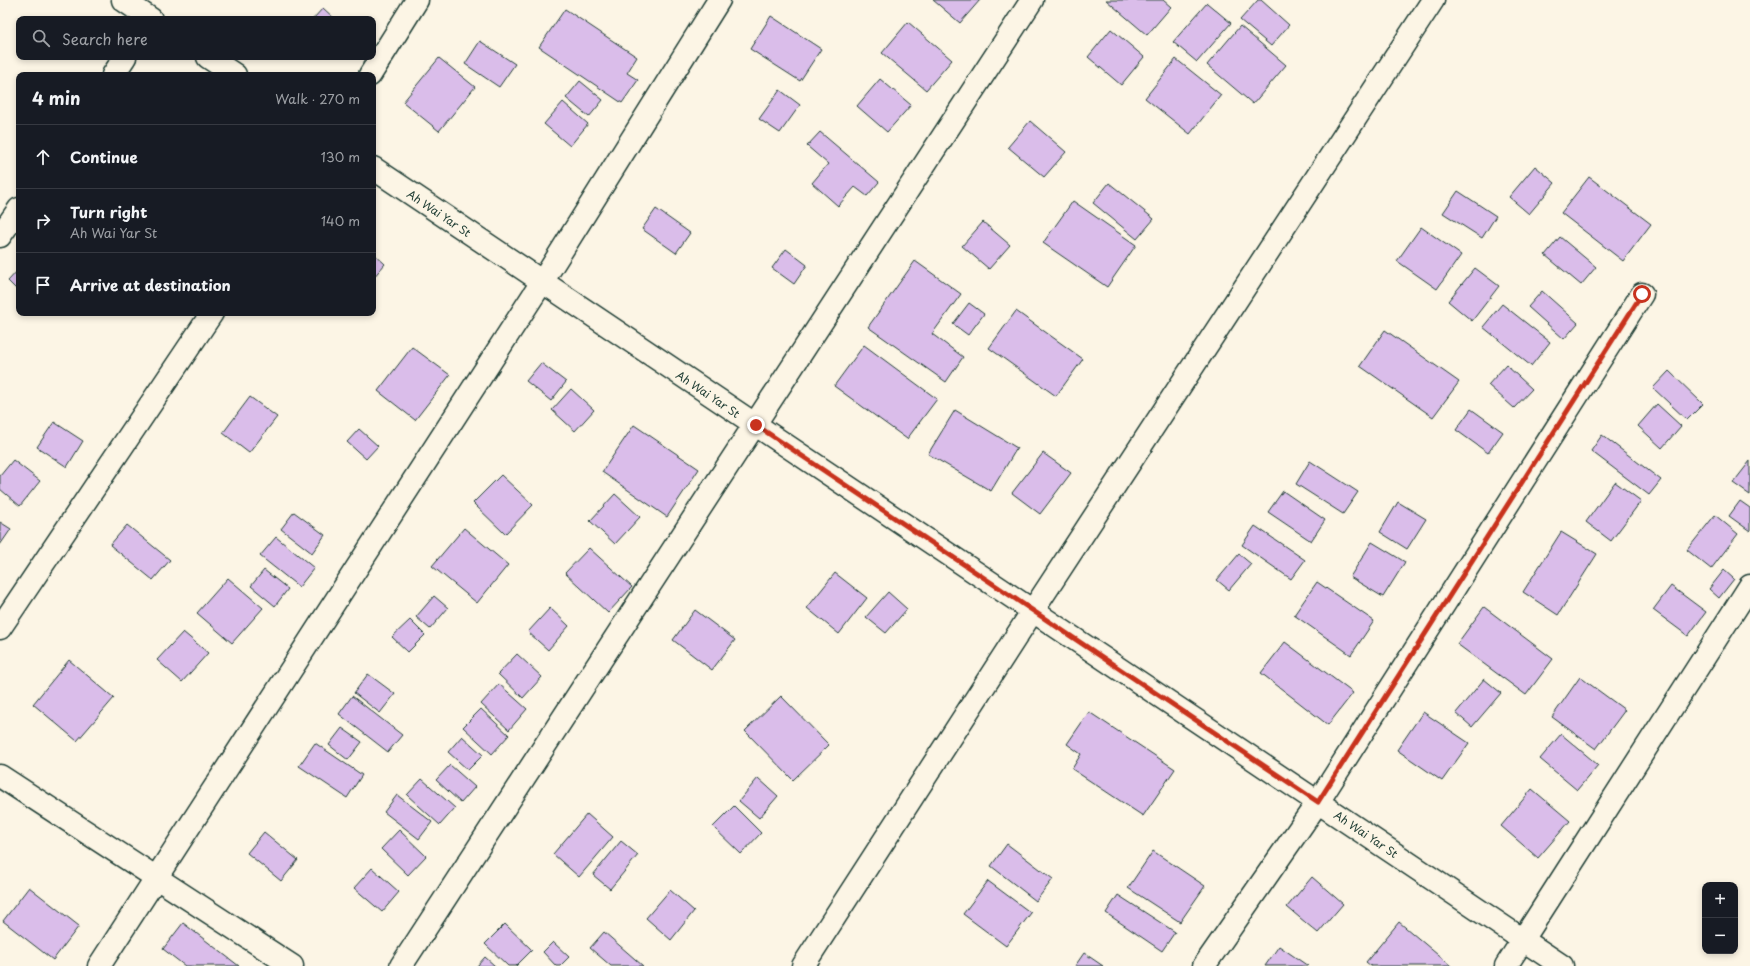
<!DOCTYPE html>
<meta charset="utf-8">
<style>
body{margin:0;font-family:"Playpen Sans",sans-serif;background:#20242c;color:#f1f3f6}
.controls{position:absolute;right:12px;bottom:12px;display:grid;overflow:hidden;border-radius:8px;box-shadow:0 2px 6px #0003}
.controls button{width:36px;height:36px;display:grid;place-items:center;padding:0;border:0;border-bottom:1px solid #363941;background:#171b24;color:#f1f3f6;font:20px sans-serif}
.stop{position:absolute;width:12px;height:12px;margin:-9px;border:3px solid #c8321e;border-radius:50%;background:#fff}
.stop.end{background:#c8321e;border-color:#fff;box-shadow:0 1px 4px #0008}
.list{margin:0;padding:0;list-style:none}
h2{display:flex;justify-content:space-between;align-items:center;height:52px;margin:0;padding:0 16px;font-size:17px}
h2 small{font-size:13px;font-weight:400;color:#9ea1a6}
.list li{display:grid;grid-template-columns:26px 1fr auto;gap:12px;align-items:center;box-sizing:border-box;height:64px;padding:0 16px;border-top:1px solid #363941}
.list b{display:block;font-size:15px;white-space:nowrap}
.list p{margin:0;font-size:13px;white-space:nowrap;color:#9ea1a6}
.list em{font-size:13px;font-style:normal;color:#9ea1a6}
.icon{flex:none;width:22px;height:22px;fill:none;stroke:currentColor;stroke-width:2;stroke-linecap:round;stroke-linejoin:round}
.map{position:relative;flex:none;width:1750px;height:966px;overflow:hidden}
.search{position:absolute;background:#171b24;box-shadow:0 2px 6px #0003;left:16px;top:16px;width:360px;height:44px;display:flex;align-items:center;gap:10px;box-sizing:border-box;padding:0 14px;border-radius:8px;color:#9ea1a6;font-size:15px}
.panel{position:absolute;background:#171b24;box-shadow:0 2px 6px #0003;left:16px;top:72px;width:360px;height:244px;border-radius:8px}
.map>svg:first-child{display:block}
.building{fill:#dabdea;stroke:#1f3d34}
.lines{fill:none;stroke-linecap:round;stroke-linejoin:round}
.minor-casing{stroke:#1f3d34;stroke-width:25}
.minor{stroke:#fcf5e5;stroke-width:22}
.route{stroke:#c8321e;stroke-width:5}
.labels{text-anchor:middle;dominant-baseline:central;stroke-width:3.5;stroke-linejoin:round;paint-order:stroke}
.street-label{font-size:11px;fill:#1f3d34;stroke:#fcf5e5}
</style>
<div class="map">
<svg width="1750" height="966" viewBox="0 0 1750 966">
<rect width="100%" height="100%" fill="#fcf5e5"/>
<filter id="ink" filterUnits="userSpaceOnUse"><feTurbulence type="fractalNoise" baseFrequency=".025" numOctaves="2"/><feDisplacementMap in="SourceGraphic" scale="8" xChannelSelector="R" yChannelSelector="G"/><feConvolveMatrix kernelMatrix="1 2 1 2 8 2 1 2 1" color-interpolation-filters="sRGB"/></filter>
<g filter="url(#ink)">
<path class="building" d="M933 0H980L960 23Z
M1106 0H1163L1171 7 1147 35Z
M1258 0H1261L1289 25 1271 46 1240 20Z
M1207 3 1231 23 1197 62 1173 42Z
M323 8 335 19H313Z
M565 9 637 57 627 73 638 80 622 103 539 47Z
M771 16 821 49 800 81 750 49Z
M908 22 952 60 926 90 882 53Z
M1240 26 1286 65 1253 104 1207 65Z
M1111 29 1144 57 1121 85 1088 57Z
M480 41 515 64 499 87 465 64Z
M439 58 475 87 439 131 403 102Z
M1176 59 1221 95 1190 134 1145 98Z
M880 79 911 105 887 132 857 106Z
M580 81 603 100 589 117 566 98Z
M780 90 800 105 780 133 759 119Z
M563 102 588 124 570 146 544 124Z
M1030 121 1066 152 1044 177 1008 147Z
M820 132 879 182 867 196 855 187 838 206 812 183 828 164 807 146Z
M1535 166 1555 183 1529 214 1509 197Z
M1589 177 1651 224 1623 261 1561 213Z
M1109 183 1154 219 1137 239 1093 203Z
M1458 191 1496 216 1482 238 1443 213Z
M1073 201 1136 245 1107 287 1043 243Z
M656 209 690 233 676 253 642 229Z
M983 222 1010 245 989 269 962 246Z
M1421 227 1461 255 1437 289 1397 261Z
M1560 237 1596 267 1581 285 1545 255Z
M786 249 807 265 794 284 772 268Z
M373 253 385 264 373 278Z
M915 261 961 294 932 334 963 357 946 382 868 327Z
M1475 268 1499 286 1472 321 1448 301Z
M19 269V292L8 281Z
M1542 291 1578 323 1564 339 1528 307Z
M969 303 984 314 968 335 953 324Z
M1502 304 1550 342 1531 366 1483 327Z
M1016 311 1083 359 1056 396 989 348Z
M1385 330 1459 382 1433 417 1360 366Z
M864 345 937 399 907 439 834 386Z
M412 347 450 375 415 420 378 391Z
M541 363 566 382 551 401 526 381Z
M1506 365 1532 389 1514 408 1488 385Z
M1669 371 1703 404 1687 420 1653 388Z
M571 389 594 410 575 431 552 410Z
M250 397 277 417 249 453 223 433Z
M1657 404 1681 426 1662 448 1638 426Z
M1471 409 1503 432 1488 453 1456 430Z
M955 410 1017 448 991 491 928 454Z
M54 422 83 441 67 467 37 447Z
M634 425 699 469 667 517 602 472Z
M359 429 378 446 366 459 347 442Z
M1602 435 1661 480 1649 495 1591 451Z
M1043 453 1071 473 1040 514 1012 493Z
M13 460 40 481 20 506 0 489V476Z
M1310 461 1358 492 1343 514 1296 484Z
M1750 461V495L1733 483Z
M501 475 533 505 505 534 473 503Z
M1615 482 1641 501 1611 541 1586 522Z
M1283 491 1325 520 1311 541 1268 512Z
M615 494 640 517 615 544 590 521Z
M1740 501 1750 508V531L1729 516Z
M1398 502 1426 519 1407 549 1380 532Z
M294 512 325 535 312 553 281 529Z
M1715 515 1738 534 1711 569 1687 550Z
M0 522 11 529 0 545Z
M127 525 170 560 153 580 110 545Z
M1255 526 1305 560 1291 579 1242 545Z
M464 528 508 565 477 603 432 566Z
M1561 532 1597 554 1558 615 1523 592Z
M276 537 314 568 299 587 260 556Z
M1372 542 1405 562 1383 597 1350 577Z
M589 548 632 587 608 613 565 573Z
M1239 554 1251 564 1229 590 1217 580Z
M264 570 288 589 275 606 251 586Z
M1724 570 1734 579 1719 598 1709 589Z
M835 573 867 598 839 634 807 608Z
M228 578 263 608 232 643 197 613Z
M1317 582 1374 621 1351 655 1294 615Z
M1671 586 1706 612 1688 636 1653 610Z
M888 592 907 609 886 633 866 617Z
M434 596 448 608 430 629 416 617Z
M1484 607 1553 659 1526 695 1457 644Z
M550 608 569 626 548 650 528 632Z
M695 610 735 640 712 670 673 640Z
M410 620 425 635 408 652 392 637Z
M183 632 208 653 182 682 157 660Z
M1285 642 1353 693 1328 725 1261 673Z
M517 654 542 677 523 698 498 674Z
M69 660 114 698 77 741 33 704Z
M368 674 395 694 380 713 354 693Z
M1580 677 1625 710 1596 749 1552 717Z
M1484 679 1501 693 1472 727 1456 713Z
M499 684 527 709 509 730 481 704Z
M352 696 402 735 388 752 339 714Z
M781 696 829 745 793 780 745 731Z
M481 709 509 735 492 754 463 727Z
M1089 712 1175 769 1143 816 1072 769 1081 754 1067 744Z
M1423 712 1469 743 1442 781 1397 750Z
M342 728 362 742 348 760 329 745Z
M1561 734 1598 765 1577 790 1540 759Z
M462 736 483 755 468 770 448 752Z
M315 743 362 775 347 798 299 766Z
M450 765 475 787 461 803 436 780Z
M758 778 778 796 759 818 739 801Z
M422 779 455 808 440 825 407 795Z
M1532 789 1570 821 1538 858 1501 826Z
M397 795 432 822 419 839 384 812Z
M734 806 761 833 741 854 713 827Z
M587 814 613 837 579 877 553 854Z
M399 830 426 856 408 875 381 849Z
M264 832 298 860 281 881 247 853Z
M621 841 638 855 610 889 593 875Z
M1007 844 1053 879 1036 901 991 866Z
M1153 851 1205 886 1180 922 1128 888Z
M372 868 399 892 382 912 354 888Z
M1312 877 1343 904 1318 933 1287 907Z
M988 881 1031 913 1006 946 963 914Z
M29 887 79 926 53 960 3 921Z
M670 890 694 911 671 940 646 918Z
M1118 895 1175 932 1162 951 1106 913Z
M1399 922 1451 966H1371L1366 962Z
M183 923 239 966H185L163 949Z
M505 924 532 950 516 966H508L485 944Z
M604 932 643 966H611L590 948Z
M553 942 569 957 560 966H556L543 952Z
M1279 946 1308 966H1265Z
M1084 953 1103 966H1075Z
M485 957 495 966H477Z"/>
<g class="lines">
<defs>
<path id="minor" d="M123 0 151 19
M208 57 235 75
M113 75 125 57
M370 75 417 0
M373 168 1562 966
M0 236 19 209
M0 628 212 313
M0 776 292 966
M99 966 542 282 719 0
M401 966 1032 0
M803 966 1032 612 1433 0
M1204 966 1318 802 1642 294
M1506 966 1750 586"/>
</defs>
<use href="#minor" class="minor-casing"/>
<use href="#minor" class="minor"/>
</g>
</g>
<g class="lines" filter="url(#ink)">
<path class="route" d="M756 425 1318 802 1642 294"/>
</g>
<g class="labels">
<g class="street-label">
<text transform="translate(439 213) rotate(34)">Ah Wai Yar St</text>
<text transform="translate(708 394) rotate(34)">Ah Wai Yar St</text>
<text transform="translate(1366 834) rotate(34)">Ah Wai Yar St</text>
</g>
</g>
</svg>
<div class="controls">
<button>+</button>
<button>−</button>
</div>
<div class="stop" style="left:1642px;top:294px"></div>
<div class="stop end" style="left:756px;top:425px"></div>
<div class="search"><svg class="icon" aria-label="search" viewBox="0 0 24 24"><circle cx="10" cy="10" r="6"/><path d="M15 15l6 6"/></svg>Search here</div>
<section class="panel">
<h2>4 min<small>Walk · 270 m</small></h2>
<ul class="list">
<li><svg class="icon" aria-label="ahead" viewBox="0 0 24 24"><path d="M12 20V5M6 11l6-6 6 6"/></svg><div><b>Continue</b></div><em>130 m</em></li>
<li><svg class="icon" aria-label="right" viewBox="0 0 24 24"><path d="M7 20v-9h11M14 6l5 5-5 5"/></svg><div><b>Turn right</b><p>Ah Wai Yar St</p></div><em>140 m</em></li>
<li><svg class="icon" aria-label="arrive" viewBox="0 0 24 24"><path d="M6 21V4h12l-3 4 3 4H6"/></svg><div><b>Arrive at destination</b></div></li>
</ul>
</section>
</div>
